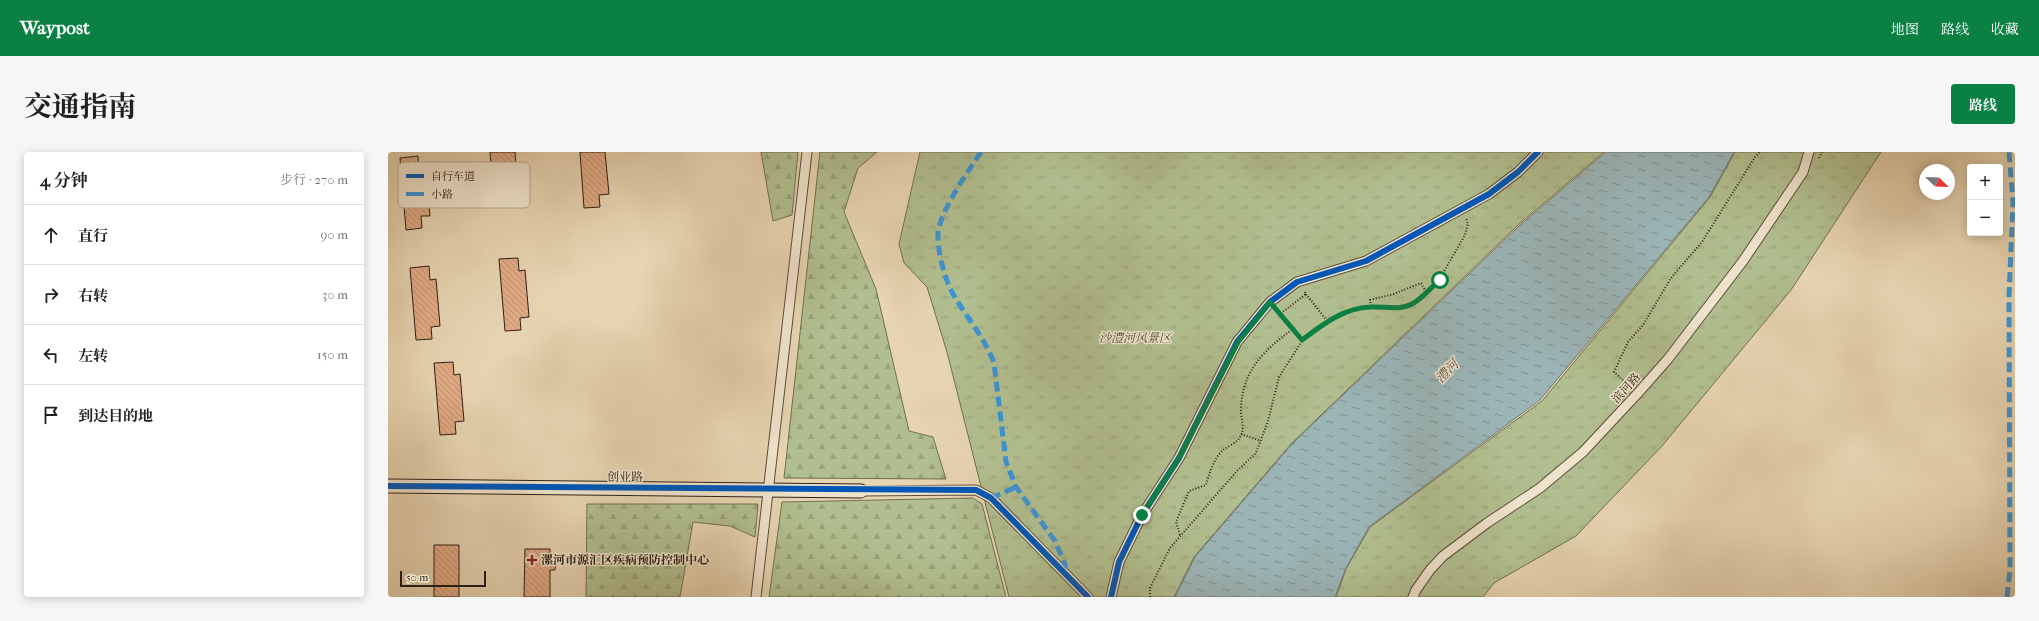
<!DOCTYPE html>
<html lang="zh">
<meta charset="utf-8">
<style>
body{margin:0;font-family:"IM FELL French Canon","Noto Serif SC",serif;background:#f6f6f6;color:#222}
.controls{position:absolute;right:12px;top:12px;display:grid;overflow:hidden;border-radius:4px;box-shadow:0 2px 10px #0003}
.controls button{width:36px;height:36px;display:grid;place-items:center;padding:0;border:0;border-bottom:1px solid #e0e0e0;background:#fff;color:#222;font:20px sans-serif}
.compass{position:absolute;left:1531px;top:12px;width:36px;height:36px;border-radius:50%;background:#fff;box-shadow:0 2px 10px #0003;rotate:113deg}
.scale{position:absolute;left:12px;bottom:10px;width:86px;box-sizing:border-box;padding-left:4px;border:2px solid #2e2014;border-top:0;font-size:11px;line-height:14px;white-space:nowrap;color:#2e2014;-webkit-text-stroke:3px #efe3cc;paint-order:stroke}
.stop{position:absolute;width:12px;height:12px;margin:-9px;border:3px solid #0b8043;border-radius:50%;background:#fff}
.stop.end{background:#0b8043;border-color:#fff;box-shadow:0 1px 4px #0008}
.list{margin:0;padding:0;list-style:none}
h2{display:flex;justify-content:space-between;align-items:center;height:52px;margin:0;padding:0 16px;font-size:17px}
h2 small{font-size:13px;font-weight:400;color:#767676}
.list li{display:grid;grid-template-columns:26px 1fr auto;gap:12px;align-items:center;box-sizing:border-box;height:60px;padding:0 16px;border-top:1px solid #e0e0e0}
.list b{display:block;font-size:15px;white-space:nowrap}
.list em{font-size:13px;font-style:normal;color:#767676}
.icon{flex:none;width:22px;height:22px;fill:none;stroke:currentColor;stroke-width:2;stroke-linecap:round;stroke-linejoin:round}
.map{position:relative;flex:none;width:1627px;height:445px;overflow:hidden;border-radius:4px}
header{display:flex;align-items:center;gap:24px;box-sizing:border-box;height:56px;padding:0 20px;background:#0b8043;color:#fff}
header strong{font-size:19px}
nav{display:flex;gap:22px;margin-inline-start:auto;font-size:14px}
.intro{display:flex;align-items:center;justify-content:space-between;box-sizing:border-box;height:96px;padding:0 24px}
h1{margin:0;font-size:28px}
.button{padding:10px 18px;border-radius:4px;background:#0b8043;color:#fff;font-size:14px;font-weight:700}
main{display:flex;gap:24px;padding:0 24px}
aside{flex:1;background:#fff;border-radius:4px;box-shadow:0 2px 10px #0003}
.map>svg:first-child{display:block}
.grass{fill:url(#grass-tufts);stroke:#706f52}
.forest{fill:url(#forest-firs);stroke:#706f52}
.water{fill:url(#water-ripples);stroke:#6f7976}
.building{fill:url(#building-back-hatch);stroke:#2e2014}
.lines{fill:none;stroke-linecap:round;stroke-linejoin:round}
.street-casing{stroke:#5c4d3b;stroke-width:11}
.secondary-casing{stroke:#2e2014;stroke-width:15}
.path{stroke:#2e2014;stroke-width:2;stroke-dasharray:1 2;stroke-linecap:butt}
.street{stroke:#efe3cc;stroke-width:9}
.secondary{stroke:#efe3cc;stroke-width:13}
.quiet{stroke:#3c94d3;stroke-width:5;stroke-dasharray:10 5;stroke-linecap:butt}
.cycleway-casing{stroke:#efe3cc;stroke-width:8}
.cycleway{stroke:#0057b8;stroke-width:6}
.route{stroke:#0b8043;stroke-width:5}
.poi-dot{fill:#8f2418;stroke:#efe3cc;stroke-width:1.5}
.labels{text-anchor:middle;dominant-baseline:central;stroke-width:3;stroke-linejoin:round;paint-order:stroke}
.park-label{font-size:12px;font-style:italic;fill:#4f4833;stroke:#efe3cc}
.street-label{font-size:12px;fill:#2e2014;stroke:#efe3cc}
.poi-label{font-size:12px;font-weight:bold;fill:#2e2014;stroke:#efe3cc;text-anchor:start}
.water-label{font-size:13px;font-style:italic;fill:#4f4d45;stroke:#efe3cc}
.key{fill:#efe3cc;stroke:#b5a895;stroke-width:1}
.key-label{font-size:11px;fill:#2e2014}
</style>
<header>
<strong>Waypost</strong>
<nav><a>地图</a><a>路线</a><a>收藏</a></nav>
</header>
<div class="intro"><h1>交通指南</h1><a class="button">路线</a></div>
<main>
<aside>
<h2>4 分钟<small>步行 · 270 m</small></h2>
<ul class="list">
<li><svg class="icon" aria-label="ahead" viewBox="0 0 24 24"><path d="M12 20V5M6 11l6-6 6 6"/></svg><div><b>直行</b></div><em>90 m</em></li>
<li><svg class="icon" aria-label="right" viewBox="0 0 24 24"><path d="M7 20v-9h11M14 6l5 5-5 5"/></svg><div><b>右转</b></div><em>30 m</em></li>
<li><svg class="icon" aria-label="left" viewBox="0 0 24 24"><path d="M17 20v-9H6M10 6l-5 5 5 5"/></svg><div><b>左转</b></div><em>150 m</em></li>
<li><svg class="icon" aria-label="arrive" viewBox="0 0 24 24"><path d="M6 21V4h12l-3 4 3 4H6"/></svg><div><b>到达目的地</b></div></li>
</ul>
</aside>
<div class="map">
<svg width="1627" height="445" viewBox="0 0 1627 445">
<defs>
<pattern id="grass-tufts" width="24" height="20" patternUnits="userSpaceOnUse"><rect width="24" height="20" fill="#b1be8f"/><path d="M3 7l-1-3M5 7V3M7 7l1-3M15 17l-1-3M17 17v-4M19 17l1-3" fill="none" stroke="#99a37a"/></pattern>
<pattern id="forest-firs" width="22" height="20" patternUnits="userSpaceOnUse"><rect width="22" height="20" fill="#b1be8f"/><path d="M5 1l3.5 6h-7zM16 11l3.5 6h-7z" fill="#99a37a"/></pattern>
<pattern id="water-ripples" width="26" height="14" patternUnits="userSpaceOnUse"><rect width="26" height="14" fill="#9bb5b7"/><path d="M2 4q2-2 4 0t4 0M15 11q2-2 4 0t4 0" fill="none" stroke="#7f9394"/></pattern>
<pattern id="building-back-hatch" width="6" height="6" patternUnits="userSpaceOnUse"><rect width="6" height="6" fill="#e0aa85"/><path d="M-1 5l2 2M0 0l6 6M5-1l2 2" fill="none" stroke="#c09272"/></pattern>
</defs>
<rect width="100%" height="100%" fill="#e7d4b1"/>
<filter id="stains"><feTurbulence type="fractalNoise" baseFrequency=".005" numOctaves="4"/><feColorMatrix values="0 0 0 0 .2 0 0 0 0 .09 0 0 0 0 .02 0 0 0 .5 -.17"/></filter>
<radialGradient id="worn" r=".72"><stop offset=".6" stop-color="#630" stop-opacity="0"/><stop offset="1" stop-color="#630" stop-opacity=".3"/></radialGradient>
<path class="grass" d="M532 0H1216L1130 73 903 292 806 405 786 445H621L559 200 539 135 516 111 511 92Z
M1347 0H1493L1403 138 1274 294 1188 384 1106 431 1095 445H948L958 417 982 375 1154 249 1322 45Z"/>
<path class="forest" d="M373 0H410L404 63 385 69Z
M432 0H489L470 16 456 60 488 137 521 279 545 285 558 327 396 326Z
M585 346 594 352 618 445H381L394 350Z
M199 352H370L367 385 342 374 305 370 292 445H198Z"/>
<path class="water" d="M1218 0H1346L1321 45 1152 248 981 375 958 416 947 445H787L807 405 904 292 1131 74Z"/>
<path class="building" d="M102 0H127L129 26 120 27 121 38 105 40Z
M192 0H217L221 42 211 43 212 55 196 56Z
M30 4 31 17 38 16 42 64H33L34 76 18 78 12 6Z
M130 106 131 119 137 118 141 165 132 166 133 178 117 179 111 107Z
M41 114 42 128 48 127 52 174 43 175 44 187 28 188 22 116Z
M65 210 66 223 72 222 76 269 67 270 68 282 52 283 46 211Z
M46 393H71V445H46Z
M137 397H162V409H168L167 418H162V445H136Z"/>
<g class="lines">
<defs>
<path id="street" d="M473 339 588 338 603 346 700 445
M368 445 419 0
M723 445 731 410 754 363 791 306 849 190 882 150 909 130 978 109 1101 42 1130 20 1150 0
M1025 445 1028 438 1042 418 1055 404 1099 371 1152 336 1195 300 1250 241 1280 207 1355 109 1415 20 1421 0"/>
<path id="secondary" d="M0 334 473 339"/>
</defs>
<use href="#street" class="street-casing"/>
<use href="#secondary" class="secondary-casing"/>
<path class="path" d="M1431 6 1434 0
M918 142 939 169
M983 154 982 148 1006 142 1033 131 1038 140
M889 158 892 162 918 142 916 139
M892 162 914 189
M1242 234 1226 220 1240 190 1255 173 1283 126 1314 90 1367 5 1372 0
M853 282 873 289
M792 383 788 370 801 339 818 333C821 322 826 306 835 298 840 294 849 291 852 285 858 276 852 266 853 255 855 218 876 198 905 177
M762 445V436L782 396 848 320 868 301 880 269 891 225 914 189 939 169 968 157 983 154 999 156 1024 152 1051 128 1077 83 1080 72 1078 66"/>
<use href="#street" class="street"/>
<use href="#secondary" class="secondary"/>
<path class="quiet" d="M593 0C581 18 552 59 550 81 549 97 556 125 564 140 577 164 596 184 606 211L618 310 628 335 667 389 677 412V421
M603 346 628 335
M1619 445 1622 418 1621 144 1625 50 1621 0"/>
<defs>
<path id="cycleway" d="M0 334 588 338 603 346 700 445
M723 445 731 410 754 363 791 306 849 190 882 150 909 130 978 109 1101 42 1130 20 1150 0"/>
</defs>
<use href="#cycleway" class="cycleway-casing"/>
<use href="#cycleway" class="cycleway"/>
</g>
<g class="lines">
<path class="route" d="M754 363 791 306 850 190 882 150 914 188C934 173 955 156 982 155 995 154 1011 159 1024 152 1034 147 1043 135 1052 128"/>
</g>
<path class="poi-dot" d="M142 402h4v4h4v4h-4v4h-4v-4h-4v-4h4z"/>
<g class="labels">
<g class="park-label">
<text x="747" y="186">沙澧河风景区</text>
</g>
<g class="street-label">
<text transform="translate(1238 236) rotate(-48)">滨河路</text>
<text transform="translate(237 325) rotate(1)">创业路</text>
</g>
<g class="poi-label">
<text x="153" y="408">漯河市源汇区疾病预防控制中心</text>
</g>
<g class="water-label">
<text transform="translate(1059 219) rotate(-46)">澧河</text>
</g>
</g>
<rect x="10" y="10" width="132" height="46" rx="6" class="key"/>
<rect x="18" y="22" width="18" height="4" fill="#0057b8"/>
<rect x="18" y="40" width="18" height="4" fill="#3c94d3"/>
<g class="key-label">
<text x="43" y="28">自行车道</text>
<text x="43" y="46">小路</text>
</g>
<rect width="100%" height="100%" filter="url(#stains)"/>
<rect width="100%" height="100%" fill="url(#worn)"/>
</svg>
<div class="controls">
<button>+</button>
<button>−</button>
</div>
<svg class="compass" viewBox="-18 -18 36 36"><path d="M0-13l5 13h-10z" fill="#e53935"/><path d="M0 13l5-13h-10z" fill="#767676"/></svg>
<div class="scale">50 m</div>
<div class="stop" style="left:1052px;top:128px"></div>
<div class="stop end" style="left:754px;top:363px"></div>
</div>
</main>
